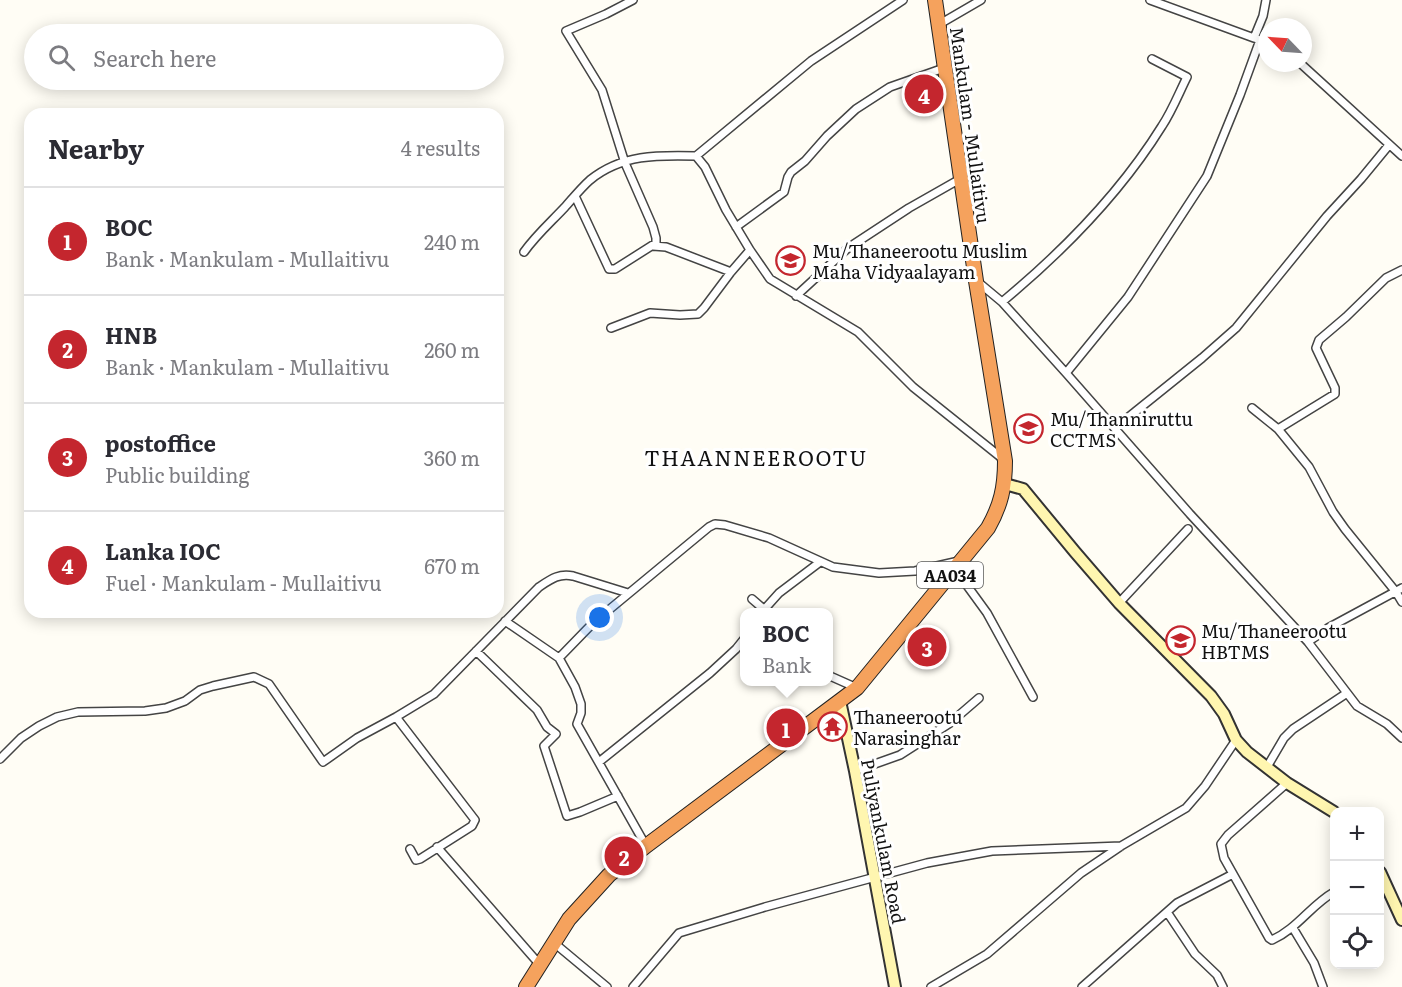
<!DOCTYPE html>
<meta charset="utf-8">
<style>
body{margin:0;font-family:Literata,serif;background:#f7f7f7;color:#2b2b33}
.controls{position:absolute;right:18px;bottom:18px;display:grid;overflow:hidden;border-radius:12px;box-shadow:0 3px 15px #0003}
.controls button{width:54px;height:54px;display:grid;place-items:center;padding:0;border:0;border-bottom:2px solid #e1e1e2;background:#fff;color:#2b2b33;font:30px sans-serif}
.compass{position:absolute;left:1258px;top:18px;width:54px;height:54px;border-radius:50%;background:#fff;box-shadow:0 3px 15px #0003;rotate:295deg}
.you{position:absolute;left:600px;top:618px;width:21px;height:21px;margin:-15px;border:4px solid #fff;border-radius:50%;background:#1a73e8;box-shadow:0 0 0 9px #1a73e833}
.badge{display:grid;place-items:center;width:39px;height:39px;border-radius:50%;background:#c4262e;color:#fff;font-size:20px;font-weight:700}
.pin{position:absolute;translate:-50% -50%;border:3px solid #fff;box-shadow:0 2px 6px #0006}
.popup{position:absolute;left:740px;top:608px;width:93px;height:78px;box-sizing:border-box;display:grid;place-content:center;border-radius:12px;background:#fff;filter:drop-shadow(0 2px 4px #0005);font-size:20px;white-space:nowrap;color:#7c7c81}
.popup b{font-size:22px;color:#2b2b33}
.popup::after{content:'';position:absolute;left:50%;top:100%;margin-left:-12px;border:12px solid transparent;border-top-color:#fff}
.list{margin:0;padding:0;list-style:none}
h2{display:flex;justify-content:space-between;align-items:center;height:78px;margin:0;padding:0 24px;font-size:26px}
h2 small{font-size:20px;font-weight:400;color:#7c7c81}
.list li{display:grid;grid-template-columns:39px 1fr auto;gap:18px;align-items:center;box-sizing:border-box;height:108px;padding:0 24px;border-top:2px solid #e1e1e2}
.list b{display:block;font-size:22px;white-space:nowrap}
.list p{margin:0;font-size:20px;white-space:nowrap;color:#7c7c81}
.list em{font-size:20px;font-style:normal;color:#7c7c81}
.icon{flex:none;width:33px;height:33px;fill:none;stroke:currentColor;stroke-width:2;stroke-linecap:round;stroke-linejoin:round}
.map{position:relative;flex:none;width:1402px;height:987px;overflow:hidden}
.search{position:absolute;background:#fff;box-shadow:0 3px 15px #0003;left:24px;top:24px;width:480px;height:66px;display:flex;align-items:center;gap:15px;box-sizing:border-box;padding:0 21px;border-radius:33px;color:#7c7c81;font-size:22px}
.panel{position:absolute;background:#fff;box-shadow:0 3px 15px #0003;left:24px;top:108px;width:480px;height:510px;border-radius:18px}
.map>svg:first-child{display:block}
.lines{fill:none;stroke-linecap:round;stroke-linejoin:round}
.street-casing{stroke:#444;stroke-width:10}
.secondary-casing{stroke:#333;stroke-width:14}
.highway-casing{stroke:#222;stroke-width:16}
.street{stroke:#fff;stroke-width:7}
.secondary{stroke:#fff6b0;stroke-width:10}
.highway{stroke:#f5a25d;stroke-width:14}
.labels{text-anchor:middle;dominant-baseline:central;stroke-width:6;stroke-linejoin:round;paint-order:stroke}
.shield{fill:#fff;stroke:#585858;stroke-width:1.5}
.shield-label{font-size:16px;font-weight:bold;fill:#111}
.street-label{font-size:18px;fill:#111;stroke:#fff}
.poi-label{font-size:18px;fill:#111;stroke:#fff;text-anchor:start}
.quarter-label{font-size:21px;letter-spacing:1.5px;fill:#111;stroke:#fff}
</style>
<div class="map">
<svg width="1402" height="987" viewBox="0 0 1402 987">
<rect width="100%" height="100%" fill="#fffdf5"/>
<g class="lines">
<defs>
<path id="street" d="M1150 0 1254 38
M1266 0 1263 16 1254 38 1267 42
M938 25 981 0
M1300 63 1402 156
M696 156 811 61 903 0
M575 196 609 269H615L656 243V238L653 227 625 163 602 90 566 31 606 14 633 0
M736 227 784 192 788 177 791 172 805 161 827 136 856 109 890 87 944 68
M653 246 666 247 731 272
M524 252C536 235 551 222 565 207 573 198 581 188 590 180 622 154 658 155 696 156L705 167 726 210 750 250 770 279 858 332 913 387 1003 459
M978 282 1002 302 1066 373 1190 514 1308 642 1357 706 1387 724 1402 738
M796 296 848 248 909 208 960 179
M1002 302C1061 253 1121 192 1162 126 1172 111 1179 93 1187 77L1152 59
M611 328 650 313 680 315 698 314 704 308 731 272 750 250
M1066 373 1128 297 1207 176 1240 95 1260 40
M1252 408 1278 429 1309 467 1333 512 1345 529 1396 592 1402 602
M1115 428 1202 358 1236 328 1327 216 1361 179 1389 145
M1278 429 1335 394V388L1316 348 1319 340 1346 317 1386 278 1402 270
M955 569 987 613 1033 697
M752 599 767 612
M1119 603 1188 529
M762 612 779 593 820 562
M505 621 559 658 575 687 581 704V713L577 724 646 846
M1308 642 1328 628 1402 588
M476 651 537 710 547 727 556 734 544 746 567 816 580 812 618 796
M559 658 593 623 709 527 715 524 725 525 769 538 833 567 879 573 915 571 959 561
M828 673 830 676 857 688
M396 717 475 820 472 826 420 859 416 860 410 849
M0 759 21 738 39 726 57 717 78 712 145 711 166 708 185 701 200 690 213 686 254 677 269 684 323 762 357 738 396 717 434 694 539 587C551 579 559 573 573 576L628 593
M599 762 710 673 736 649 744 639
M1267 767 1284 738 1293 729 1347 693
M855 771 900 755 950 723 979 698
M1287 783 1228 835 1221 844 1224 858 1269 938 1272 940C1297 929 1311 905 1334 892
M437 847 540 965
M1167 912 1195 954 1217 975 1223 987
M1293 928 1314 963 1323 987
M553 942 607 987
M633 987 679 933 765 907 927 863 992 851 1121 846
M931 987 987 954 1081 873 1121 846 1186 808 1205 786 1236 740
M1082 987 1177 903 1233 874"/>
<path id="secondary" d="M1005 484 1023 489 1075 552 1119 603 1211 696 1224 714 1236 740 1247 752 1287 783 1334 812
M840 701 855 771 895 987
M1380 872 1402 920"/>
<path id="highway" d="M526 987 569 919 609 875 646 846 857 688 988 528C1001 505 1005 487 1005 461L976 281 935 0"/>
</defs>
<use href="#street" class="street-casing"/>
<use href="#secondary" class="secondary-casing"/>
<use href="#highway" class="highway-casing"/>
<use href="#street" class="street"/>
<use href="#secondary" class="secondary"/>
<use href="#highway" class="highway"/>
</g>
<defs>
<symbol id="school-ring" viewBox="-11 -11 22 22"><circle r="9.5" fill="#fff" stroke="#c4262e" stroke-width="1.5"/><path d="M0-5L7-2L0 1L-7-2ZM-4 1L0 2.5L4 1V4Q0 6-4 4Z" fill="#c4262e"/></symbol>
<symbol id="temple-ring" viewBox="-11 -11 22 22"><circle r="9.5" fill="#fff" stroke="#c4262e" stroke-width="1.5"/><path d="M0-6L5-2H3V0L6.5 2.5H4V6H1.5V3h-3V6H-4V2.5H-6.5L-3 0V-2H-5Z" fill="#c4262e"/></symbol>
</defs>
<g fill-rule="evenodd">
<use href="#school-ring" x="774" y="244" width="33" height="33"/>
<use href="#school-ring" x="1012" y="412" width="33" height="33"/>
<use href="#school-ring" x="1164" y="624" width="33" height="33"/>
<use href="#temple-ring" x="816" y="710" width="33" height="33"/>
</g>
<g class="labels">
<rect class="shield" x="917" y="562" width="66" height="26" rx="4.5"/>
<g class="shield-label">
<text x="950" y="575">AA034</text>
</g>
<g class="street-label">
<text transform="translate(971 125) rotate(82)">Mankulam - Mullaitivu</text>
<text transform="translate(884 841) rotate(79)">Puliyankulam Road</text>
</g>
<g class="poi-label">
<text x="812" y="250">Mu/Thaneerootu Muslim<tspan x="812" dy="21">Maha Vidyaalayam</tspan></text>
<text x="1050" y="418">Mu/Thanniruttu<tspan x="1050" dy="21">CCTMS</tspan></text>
<text x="1201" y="630">Mu/Thaneerootu<tspan x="1201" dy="21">HBTMS</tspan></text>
<text x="853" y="716">Thaneerootu<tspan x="853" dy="21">Narasinghar</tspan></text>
</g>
<g class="quarter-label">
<text x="756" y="456">THAANNEEROOTU</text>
</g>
</g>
</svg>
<div class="controls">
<button>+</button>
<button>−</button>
<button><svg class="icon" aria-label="locate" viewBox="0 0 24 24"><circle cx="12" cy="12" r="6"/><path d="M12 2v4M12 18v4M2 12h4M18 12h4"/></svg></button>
</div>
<svg class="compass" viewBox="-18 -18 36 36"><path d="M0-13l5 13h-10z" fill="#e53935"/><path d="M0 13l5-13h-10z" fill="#7c7c81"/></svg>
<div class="you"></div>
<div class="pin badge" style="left:786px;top:728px">1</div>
<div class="popup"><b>BOC</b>Bank</div>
<div class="pin badge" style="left:624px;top:856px">2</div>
<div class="pin badge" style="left:927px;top:647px">3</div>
<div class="pin badge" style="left:924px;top:94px">4</div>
<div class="search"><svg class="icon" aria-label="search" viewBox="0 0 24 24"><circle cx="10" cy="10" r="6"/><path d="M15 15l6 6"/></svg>Search here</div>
<section class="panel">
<h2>Nearby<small>4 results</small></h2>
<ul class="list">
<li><span class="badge">1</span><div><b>BOC</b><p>Bank · Mankulam - Mullaitivu</p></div><em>240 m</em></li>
<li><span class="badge">2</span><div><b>HNB</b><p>Bank · Mankulam - Mullaitivu</p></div><em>260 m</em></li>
<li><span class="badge">3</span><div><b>postoffice</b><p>Public building</p></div><em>360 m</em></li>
<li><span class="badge">4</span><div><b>Lanka IOC</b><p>Fuel · Mankulam - Mullaitivu</p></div><em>670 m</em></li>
</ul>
</section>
</div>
